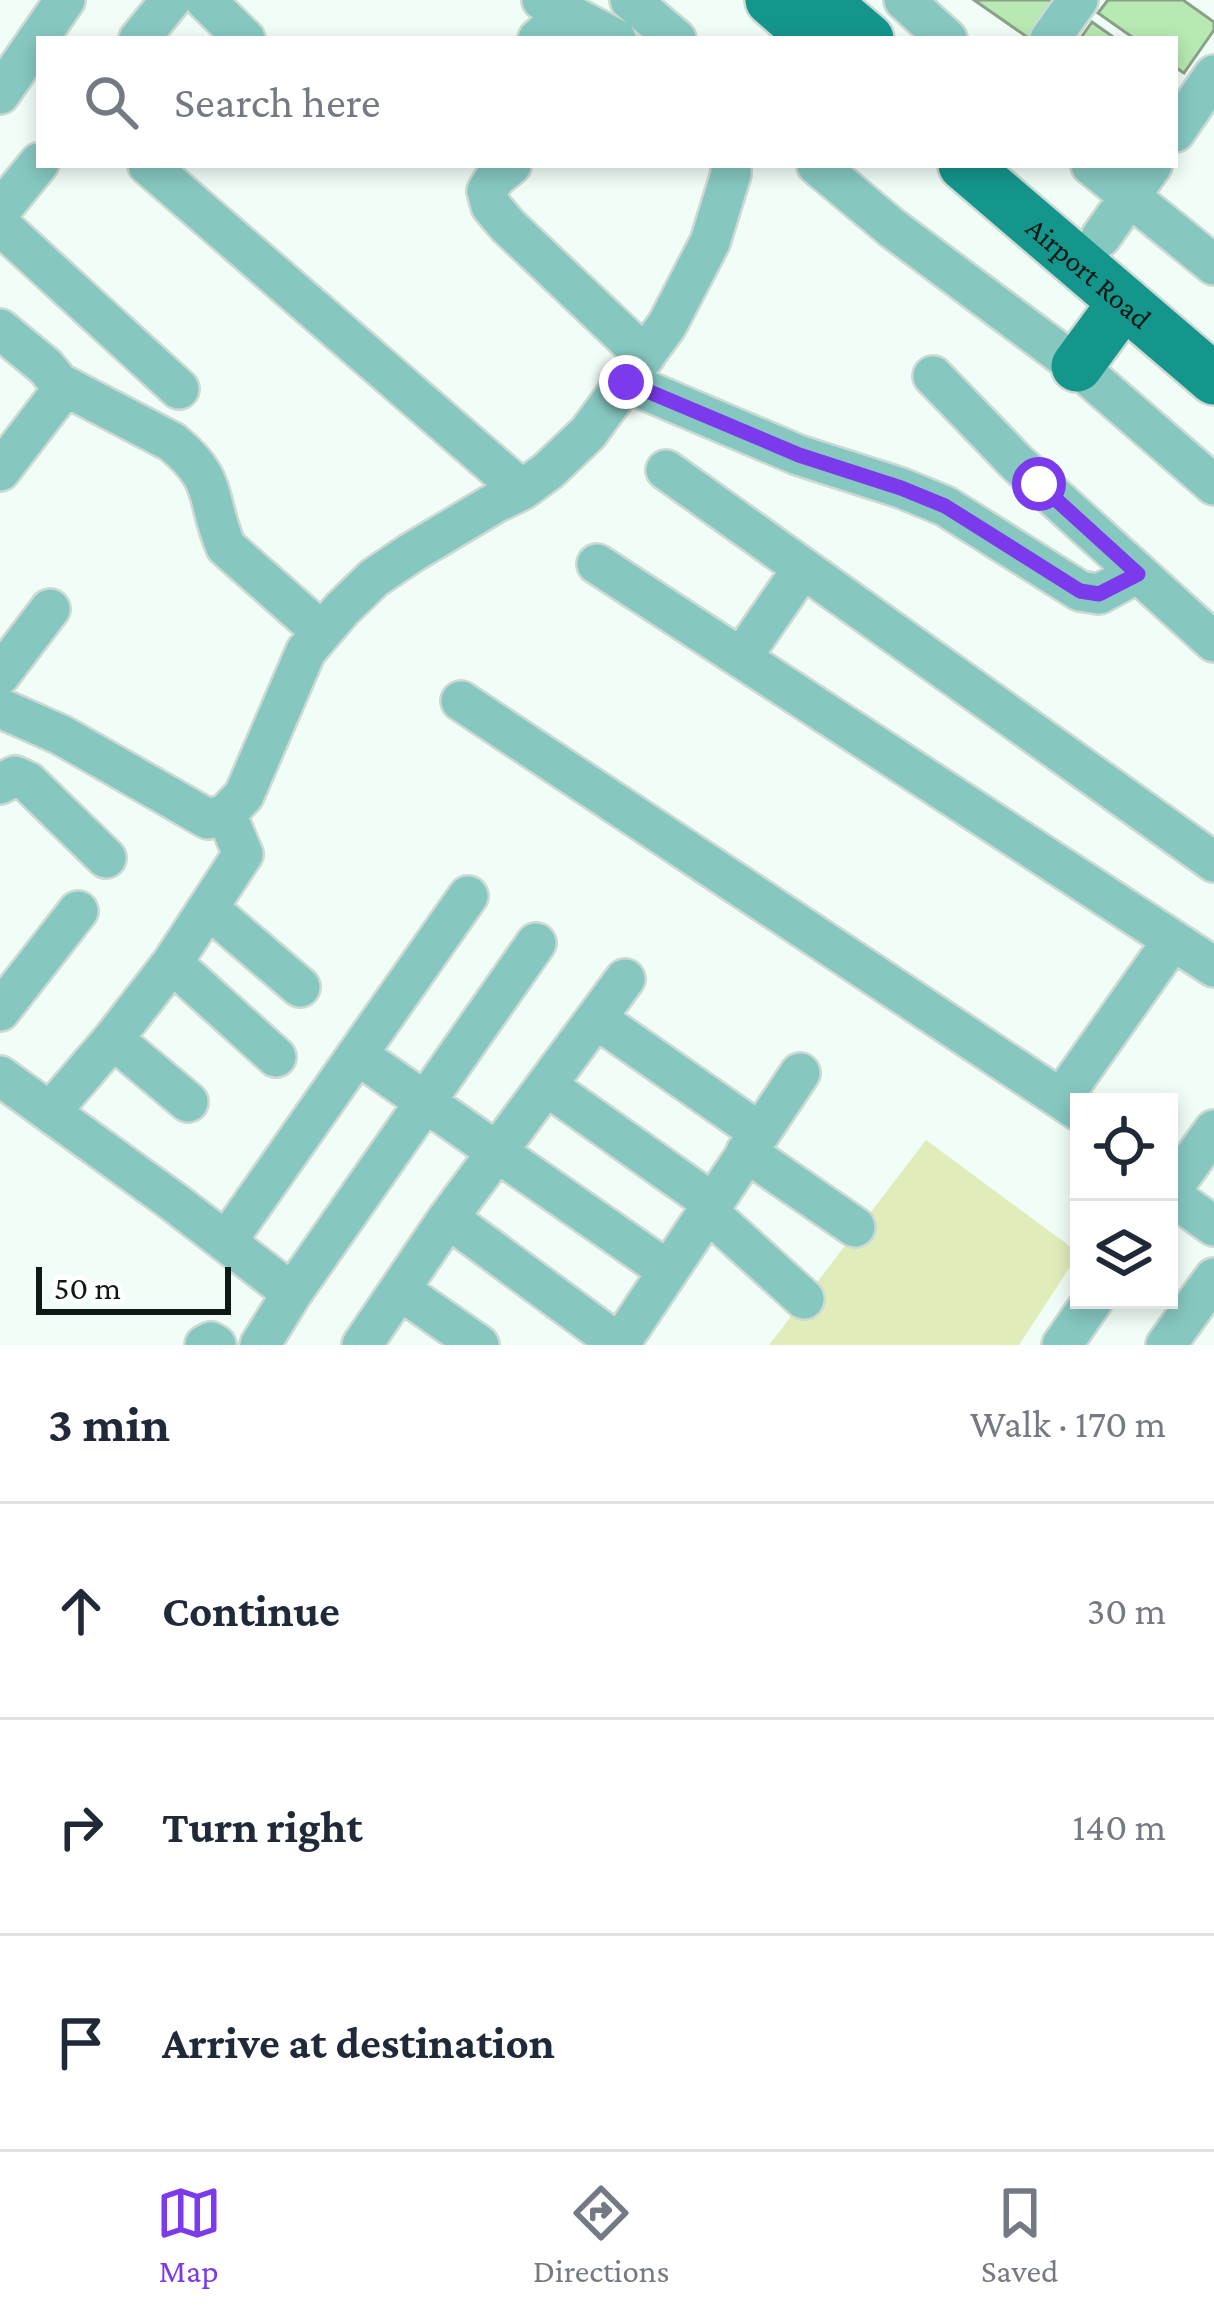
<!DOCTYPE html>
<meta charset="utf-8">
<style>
body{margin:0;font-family:"Crimson Pro",serif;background:#f2f2f3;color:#1f2937}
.controls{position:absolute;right:36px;bottom:36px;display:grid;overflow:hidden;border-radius:0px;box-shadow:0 6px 18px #0003}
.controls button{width:108px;height:108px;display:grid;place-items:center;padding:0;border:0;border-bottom:3px solid #e0e1e3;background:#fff;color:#1f2937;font:60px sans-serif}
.scale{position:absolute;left:36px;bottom:30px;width:195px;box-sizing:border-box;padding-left:12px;border:6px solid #0d1914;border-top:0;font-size:33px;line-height:42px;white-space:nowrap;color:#0d1914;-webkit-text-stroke:9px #fff;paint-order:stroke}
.stop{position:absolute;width:36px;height:36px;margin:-27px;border:9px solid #7c3aed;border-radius:50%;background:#fff}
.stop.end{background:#7c3aed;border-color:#fff;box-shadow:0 3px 12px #0008}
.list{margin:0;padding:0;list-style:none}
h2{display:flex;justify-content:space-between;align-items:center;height:156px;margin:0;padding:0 48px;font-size:51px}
h2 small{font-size:39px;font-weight:400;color:#747a83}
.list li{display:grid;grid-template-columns:78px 1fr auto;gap:36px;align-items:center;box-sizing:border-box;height:216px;padding:0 48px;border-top:3px solid #e0e1e3}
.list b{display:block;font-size:45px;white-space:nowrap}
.list em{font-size:39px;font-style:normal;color:#747a83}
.icon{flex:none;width:66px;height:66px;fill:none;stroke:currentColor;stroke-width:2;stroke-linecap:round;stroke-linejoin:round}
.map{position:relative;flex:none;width:1214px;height:1345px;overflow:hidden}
.search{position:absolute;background:#fff;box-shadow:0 6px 18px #0003;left:36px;right:36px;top:36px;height:132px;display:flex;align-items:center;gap:30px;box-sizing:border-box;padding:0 42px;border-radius:0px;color:#747a83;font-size:45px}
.sheet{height:804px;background:#fff}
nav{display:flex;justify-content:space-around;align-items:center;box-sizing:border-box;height:168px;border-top:3px solid #e0e1e3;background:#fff;font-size:33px;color:#747a83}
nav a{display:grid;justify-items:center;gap:6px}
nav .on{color:#7c3aed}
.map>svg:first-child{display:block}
.green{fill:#e0ecba}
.building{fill:#b8e9b2;stroke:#8ba088;stroke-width:3}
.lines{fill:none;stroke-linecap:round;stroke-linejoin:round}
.minor-casing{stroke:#cdd9d3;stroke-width:44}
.major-casing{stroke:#cdd9d3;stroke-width:56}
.minor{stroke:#86c8c0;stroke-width:39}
.major{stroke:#14968d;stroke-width:51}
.route{stroke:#7c3aed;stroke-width:15}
.labels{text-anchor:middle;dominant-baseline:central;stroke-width:9;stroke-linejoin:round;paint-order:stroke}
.street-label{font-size:30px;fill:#0d1914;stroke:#fff}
</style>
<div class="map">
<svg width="1214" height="1345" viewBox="0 0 1214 1345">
<rect width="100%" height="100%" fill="#f1fef7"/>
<path class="green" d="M926 1140 1079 1253 1019 1345H769Z"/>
<path class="building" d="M974 0H1061L1034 39H1030Z
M1108 0H1183L1214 22V30L1184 73 1175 67V39H1135L1098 13Z
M1092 22 1116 39H1080Z"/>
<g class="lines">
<defs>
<path id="minor" d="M205 0 245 39
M542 0 616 39
M630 0 676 39
M904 0 947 39
M139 39 171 0
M538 39 568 13
M1050 39 1078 0
M0 94 65 0
M1175 132 1214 75
M148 165 522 490
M511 165 495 178 487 191 491 206 508 226 645 356
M817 165 892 228 1077 366 1214 485
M1091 165 1214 265
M0 211 39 163
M0 225 179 389
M1101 237 1152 165
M0 329 46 367 59 383 57 397 0 471
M933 376 1017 463 1214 642
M626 382 798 455 901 488 945 506 1080 591 1099 594 1138 573
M59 383 172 442C220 481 205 498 226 547L322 632
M666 470 1214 862
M597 564 1214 967
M741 658 803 568
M0 675 50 609
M461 701 1079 1111
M0 708 61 735 208 819 226 814 244 795 306 651 342 609 374 578 411 553 495 503 522 490 548 471 588 433 667 325 710 242 731 174V165
M0 784 15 776 28 782 106 858
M208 908 300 987
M172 963 276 1057
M0 1011 78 911
M597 1019 759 1132
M113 1039 188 1102
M358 1055 668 1271
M0 1076 174 1202 292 1293
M547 1086 711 1202
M1061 1099 1173 940
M51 1111 113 1039 172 963 243 854 226 814
M746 1152 855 1227
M1169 1193 1214 1130
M1169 1194 1214 1226
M706 1210 804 1299
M448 1218 619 1344
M226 1242 468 896
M400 1290 479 1345
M205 1345 211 1342 216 1345
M260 1345 292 1293 536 943
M362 1345 448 1218 625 979
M619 1345 800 1073
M1062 1345 1093 1300
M1166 1345 1214 1278"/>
<g id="major">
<path d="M771 0 816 39"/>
<path d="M822 0 868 39"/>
<path id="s1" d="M964 165 1214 379"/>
<path d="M1077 366 1124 302"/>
</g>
</defs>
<use href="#minor" class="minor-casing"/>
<use href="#major" class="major-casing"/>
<use href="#minor" class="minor"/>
<use href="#major" class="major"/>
</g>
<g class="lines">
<path class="route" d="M626 382 799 455 901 488 945 506 1080 591 1099 594 1138 574 1039 484"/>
</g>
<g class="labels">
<g class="street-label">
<text stroke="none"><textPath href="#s1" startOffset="165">Airport Road</textPath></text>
</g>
</g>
</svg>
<div class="controls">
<button><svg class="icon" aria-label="locate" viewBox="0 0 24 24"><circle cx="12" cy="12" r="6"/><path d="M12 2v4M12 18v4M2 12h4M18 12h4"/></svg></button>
<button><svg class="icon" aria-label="layers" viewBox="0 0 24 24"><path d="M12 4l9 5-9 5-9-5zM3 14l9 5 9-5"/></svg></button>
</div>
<div class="scale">50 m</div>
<div class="stop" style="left:1039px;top:484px"></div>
<div class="stop end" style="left:626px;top:382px"></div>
<div class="search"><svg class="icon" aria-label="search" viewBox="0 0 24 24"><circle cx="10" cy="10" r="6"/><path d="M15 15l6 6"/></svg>Search here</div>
</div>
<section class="sheet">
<h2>3 min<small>Walk · 170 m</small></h2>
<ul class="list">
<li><svg class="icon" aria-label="ahead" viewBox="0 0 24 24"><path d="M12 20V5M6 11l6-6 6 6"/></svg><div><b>Continue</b></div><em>30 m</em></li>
<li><svg class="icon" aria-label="right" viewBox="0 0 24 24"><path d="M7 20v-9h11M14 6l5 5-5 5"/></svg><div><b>Turn right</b></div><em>140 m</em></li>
<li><svg class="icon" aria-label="arrive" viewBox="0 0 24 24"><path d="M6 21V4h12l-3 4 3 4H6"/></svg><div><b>Arrive at destination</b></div></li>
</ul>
</section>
<nav>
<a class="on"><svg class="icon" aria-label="map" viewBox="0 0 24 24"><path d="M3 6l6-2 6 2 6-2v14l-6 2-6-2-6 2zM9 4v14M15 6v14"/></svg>Map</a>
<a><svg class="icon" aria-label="directions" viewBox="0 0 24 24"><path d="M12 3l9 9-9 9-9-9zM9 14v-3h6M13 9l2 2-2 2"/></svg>Directions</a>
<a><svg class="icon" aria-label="saved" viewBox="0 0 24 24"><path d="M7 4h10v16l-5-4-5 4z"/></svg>Saved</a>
</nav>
